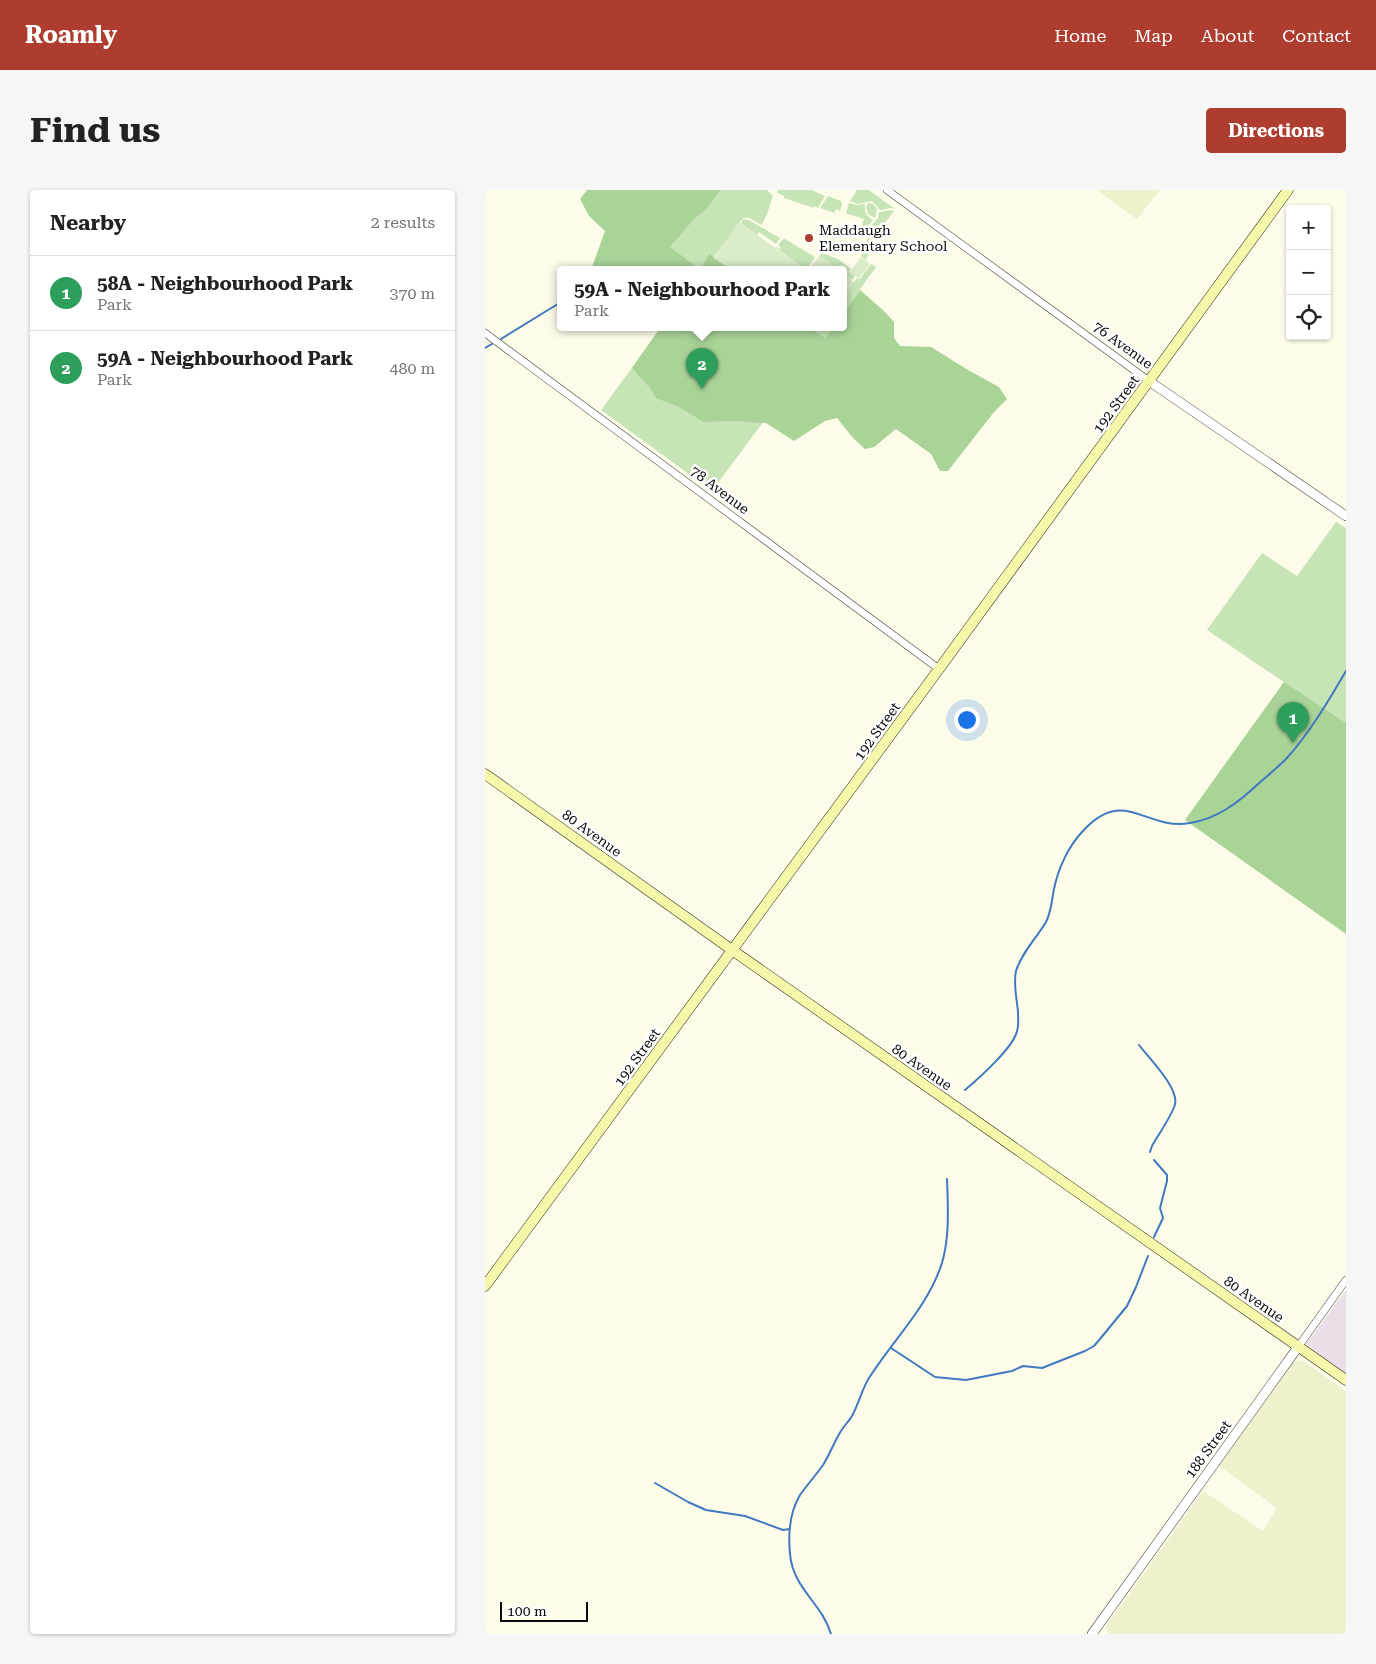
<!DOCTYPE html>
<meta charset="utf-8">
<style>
body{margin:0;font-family:"Roboto Serif",serif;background:#f6f6f6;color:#222}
.controls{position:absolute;right:15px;top:15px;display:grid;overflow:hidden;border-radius:5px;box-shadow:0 1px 4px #0004}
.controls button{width:45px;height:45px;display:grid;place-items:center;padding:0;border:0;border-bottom:1px solid #e0e0e0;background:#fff;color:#222;font:25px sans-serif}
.scale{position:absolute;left:15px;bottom:12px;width:88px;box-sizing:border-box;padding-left:5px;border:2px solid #0a0a0a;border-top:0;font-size:14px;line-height:18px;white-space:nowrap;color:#0a0a0a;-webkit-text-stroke:4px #fff;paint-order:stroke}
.you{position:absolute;left:481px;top:529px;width:18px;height:18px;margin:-12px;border:4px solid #fff;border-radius:50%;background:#1a73e8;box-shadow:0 0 0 8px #1a73e833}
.badge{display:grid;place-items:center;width:32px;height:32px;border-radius:50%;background:#ae3d2f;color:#fff;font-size:16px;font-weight:700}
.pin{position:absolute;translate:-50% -41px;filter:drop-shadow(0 1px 2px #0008)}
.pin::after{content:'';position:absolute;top:26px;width:18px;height:15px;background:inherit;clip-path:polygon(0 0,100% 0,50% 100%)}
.popup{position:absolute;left:72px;top:76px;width:290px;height:65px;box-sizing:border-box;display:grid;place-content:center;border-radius:5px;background:#fff;filter:drop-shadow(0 1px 4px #0005);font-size:16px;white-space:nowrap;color:#767676}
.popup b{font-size:19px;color:#222}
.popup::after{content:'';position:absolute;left:50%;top:100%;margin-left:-10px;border:10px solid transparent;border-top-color:#fff}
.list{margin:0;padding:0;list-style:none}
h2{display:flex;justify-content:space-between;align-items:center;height:65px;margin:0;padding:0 20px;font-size:21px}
h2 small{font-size:16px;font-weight:400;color:#767676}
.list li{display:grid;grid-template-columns:32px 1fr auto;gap:15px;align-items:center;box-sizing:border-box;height:75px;padding:0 20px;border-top:1px solid #e0e0e0}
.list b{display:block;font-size:19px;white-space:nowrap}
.list p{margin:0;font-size:16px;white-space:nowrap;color:#767676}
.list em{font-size:16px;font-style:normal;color:#767676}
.icon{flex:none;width:28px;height:28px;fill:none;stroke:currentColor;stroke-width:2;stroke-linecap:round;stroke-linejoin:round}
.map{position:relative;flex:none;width:861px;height:1444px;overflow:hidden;border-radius:5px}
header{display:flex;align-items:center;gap:30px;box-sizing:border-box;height:70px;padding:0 25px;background:#ae3d2f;color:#fff}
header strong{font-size:24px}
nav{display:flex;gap:28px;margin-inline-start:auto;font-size:18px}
.intro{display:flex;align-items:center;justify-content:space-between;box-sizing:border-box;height:120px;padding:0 30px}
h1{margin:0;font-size:35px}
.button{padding:12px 22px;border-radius:5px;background:#ae3d2f;color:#fff;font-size:18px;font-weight:700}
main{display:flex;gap:30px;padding:0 30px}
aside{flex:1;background:#fff;border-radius:5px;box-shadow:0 1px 4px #0004}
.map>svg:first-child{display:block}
.industrial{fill:#e9dfe8}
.farmland{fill:#eef1cc}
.green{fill:#c7e4b7}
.forest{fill:#a9d397}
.pitch{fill:#daecc8}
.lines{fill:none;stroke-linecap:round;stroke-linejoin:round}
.stream{stroke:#4079c1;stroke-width:2}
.minor-casing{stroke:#3d3d3d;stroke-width:8}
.tertiary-casing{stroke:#3d3d3d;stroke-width:10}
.secondary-casing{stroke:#2c2c2c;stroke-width:11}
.minor{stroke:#fff;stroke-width:7}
.tertiary{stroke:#fff;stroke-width:9}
.secondary{stroke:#f5f8a9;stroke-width:10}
.poi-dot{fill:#ae3d2f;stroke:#fff;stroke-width:2}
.labels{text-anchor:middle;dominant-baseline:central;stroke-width:5;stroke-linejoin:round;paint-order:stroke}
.poi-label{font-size:14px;fill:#0a0a0a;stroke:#fff;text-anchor:start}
.street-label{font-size:14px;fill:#0a0a0a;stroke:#fff}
</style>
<header>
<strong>Roamly</strong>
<nav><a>Home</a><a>Map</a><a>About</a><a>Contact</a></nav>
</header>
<div class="intro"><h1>Find us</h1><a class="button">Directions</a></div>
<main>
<aside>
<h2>Nearby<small>2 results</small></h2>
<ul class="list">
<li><span class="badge" style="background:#2e9e5b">1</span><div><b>58A - Neighbourhood Park</b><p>Park</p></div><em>370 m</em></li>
<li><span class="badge" style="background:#2e9e5b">2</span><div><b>59A - Neighbourhood Park</b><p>Park</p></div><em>480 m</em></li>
</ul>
</aside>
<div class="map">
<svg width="861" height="1444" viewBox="0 0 861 1444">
<rect width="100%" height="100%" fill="#fdfce9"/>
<path class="industrial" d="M861 1100V1184L821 1154Z"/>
<path class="farmland" d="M612 0H675L652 29Z
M817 1170 861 1201V1444H625L620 1438 718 1301 778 1341 792 1318 733 1275 809 1172Z"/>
<path class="green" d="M223 0H283V1L288 6 282 24 277 35 264 28H258L229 67 246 80 212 77 199 68 179 60Z
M293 0H326L340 6 333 18 329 16V18L299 8V6L292 3Z
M372 0H384L410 19 406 18 395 20 387 11 373 14 365 11Z
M343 6 356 11 357 14 355 21 351 19 349 23 335 18Z
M364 13 372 15 380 14C379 22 381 26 388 30L383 36 382 45 374 42 379 29 361 23Z
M383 13 388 14 392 19 390 28 383 24 381 16Z
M406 20 409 21 397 37 396 36 393 43H391L389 48 384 46 385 37 393 28 394 22Z
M258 29 264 30 295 48 291 54 274 42 272 45 256 33Z
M383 48 388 50 382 62 384 63 381 70 376 66Z
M300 49 330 67 321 80 291 58 292 57 295 59 296 58 293 55 297 50Z
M337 63 353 69 366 79 364 82 370 86 367 90 358 83V80H354L334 66Z
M386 74 391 77 358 123V107L372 88 375 89Z
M176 138H348L227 301 116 220Z
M851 332 861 338V720L711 615 799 492 722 440 777 363 812 386Z"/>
<path class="forest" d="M102 0H235L223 17 208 30 185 57 212 77H217L224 64 246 80H106L120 41 104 26 95 9Z
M375 100 399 121 409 132V148L415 156 446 157 483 180 514 197 522 209 509 222 463 281H455L446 264 411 239 389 257 380 259 368 248 352 228 340 231 309 251 281 233 248 231 219 232 192 216 171 208 165 198 147 178 175 138H325L340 148 348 138H358V123Z
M799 492 861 533V744L700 630Z"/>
<path class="pitch" d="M254 32 321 80H246L229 68Z
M334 66 354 80H324Z
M376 67 385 74 374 89 365 82Z
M358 83 369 92 358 107Z"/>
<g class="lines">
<path class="stream" d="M16 149 76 112
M0 158 7 154
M654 855C663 867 694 898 690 914 689 922 672 947 667 956L665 962
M480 900C493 889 529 857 532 841 534 836 533 828 533 822 532 809 528 794 531 781 537 762 551 749 561 732 566 723 567 709 569 699 573 679 583 657 597 642 639 595 660 641 705 633 732 629 754 612 773 594 782 586 792 578 801 569 824 544 844 510 861 481
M669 970 682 985V991L675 1018 678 1028 669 1047
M406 1158 450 1187 481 1190 527 1181 538 1176 557 1178 600 1161 609 1156 615 1149 642 1116 651 1097 663 1066
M170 1293 203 1312 221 1320 260 1326 298 1340 305 1339
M346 1444C337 1413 308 1399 305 1364 303 1344 305 1322 315 1305 322 1295 331 1285 338 1275 345 1264 349 1252 356 1241 359 1236 364 1231 367 1226 374 1213 377 1199 384 1188 408 1150 441 1119 456 1076 465 1049 463 1018 462 989"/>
<defs>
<path id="minor" d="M402 0 664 191
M0 143 454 479
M813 1157 861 1090"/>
<path id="tertiary" d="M664 191 861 326
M607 1444 813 1157"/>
<path id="secondary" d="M0 584 240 755 861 1190
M0 1096 454 479 803 0"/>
</defs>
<use href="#minor" class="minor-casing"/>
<use href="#tertiary" class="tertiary-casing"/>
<use href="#secondary" class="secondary-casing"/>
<use href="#minor" class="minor"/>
<use href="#tertiary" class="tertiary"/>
<use href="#secondary" class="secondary"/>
</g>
<circle class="poi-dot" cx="324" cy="48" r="5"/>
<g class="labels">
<g class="poi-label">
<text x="334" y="40">Maddaugh<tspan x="334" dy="16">Elementary School</tspan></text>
</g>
<g class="street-label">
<text transform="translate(638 155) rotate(36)">76 Avenue</text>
<text transform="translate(631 214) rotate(-54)">192 Street</text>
<text transform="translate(235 300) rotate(37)">78 Avenue</text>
<text transform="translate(392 541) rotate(-54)">192 Street</text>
<text transform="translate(107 643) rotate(36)">80 Avenue</text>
<text transform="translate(152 867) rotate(-54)">192 Street</text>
<text transform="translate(437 877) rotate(35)">80 Avenue</text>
<text transform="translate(769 1109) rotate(35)">80 Avenue</text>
<text transform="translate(723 1259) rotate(-54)">188 Street</text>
</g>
</g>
</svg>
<div class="controls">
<button>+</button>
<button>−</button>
<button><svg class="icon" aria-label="locate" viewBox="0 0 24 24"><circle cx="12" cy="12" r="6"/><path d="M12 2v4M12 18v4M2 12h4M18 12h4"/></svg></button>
</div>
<div class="scale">100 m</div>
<div class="you"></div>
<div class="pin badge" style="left:808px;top:553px;background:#2e9e5b">1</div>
<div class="pin badge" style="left:217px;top:199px;background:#2e9e5b">2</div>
<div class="popup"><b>59A - Neighbourhood Park</b>Park</div>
</div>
</main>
